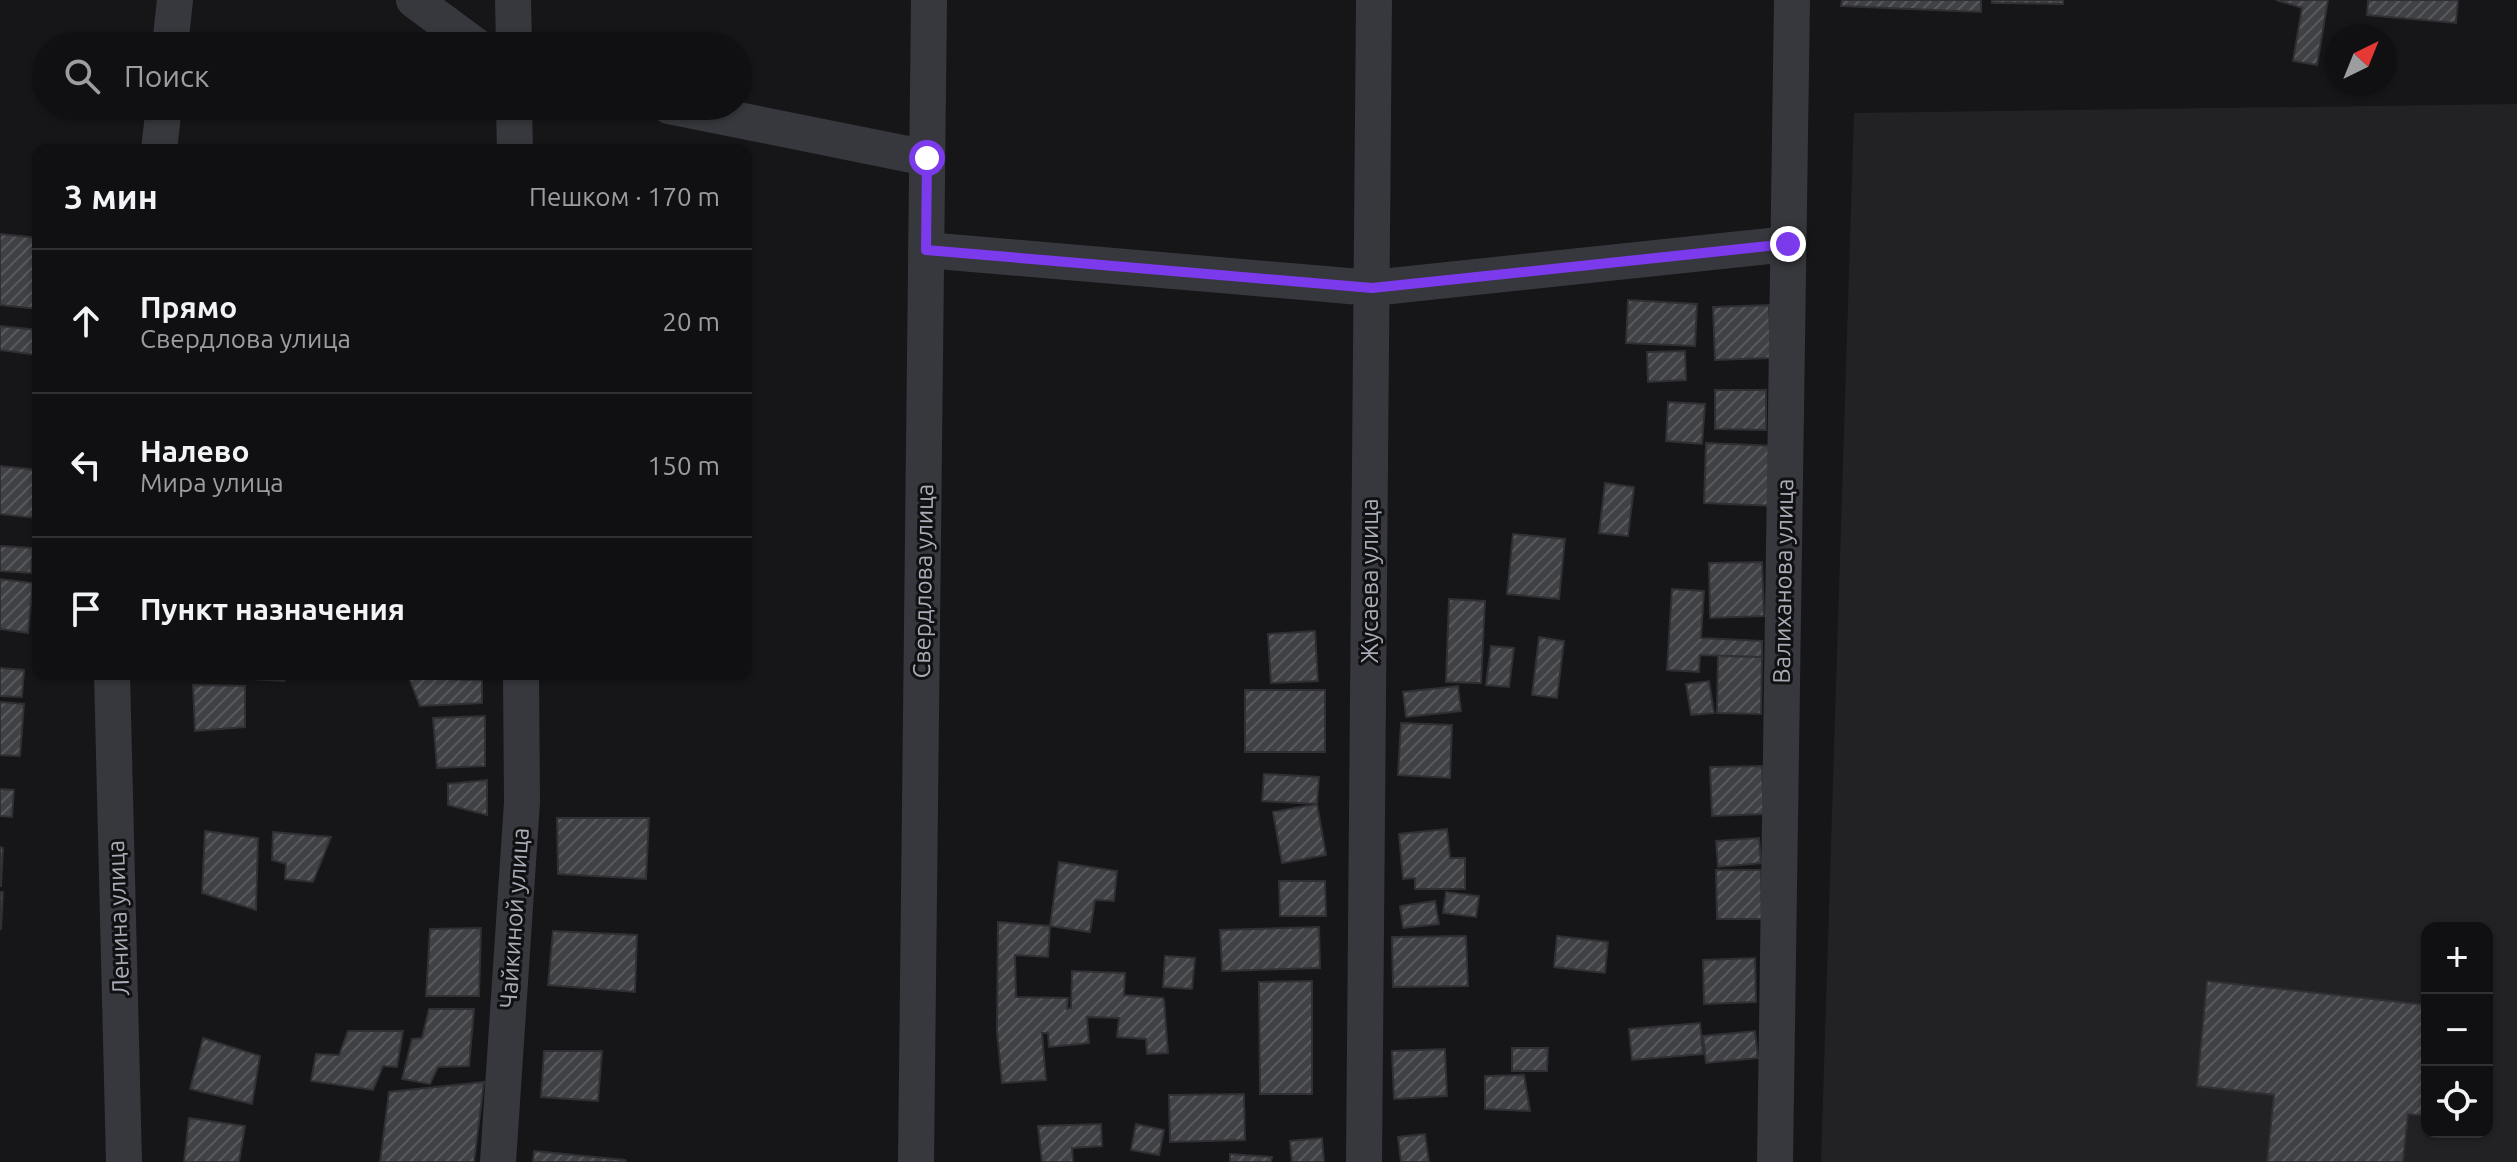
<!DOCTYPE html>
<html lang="ru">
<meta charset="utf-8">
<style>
body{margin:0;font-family:Ubuntu,sans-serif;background:#1e1e20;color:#f1f3f6}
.controls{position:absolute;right:24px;bottom:24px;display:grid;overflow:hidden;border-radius:16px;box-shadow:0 2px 6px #0004}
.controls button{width:72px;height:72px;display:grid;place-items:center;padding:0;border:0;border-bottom:2px solid #303032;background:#101012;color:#f1f3f6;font:40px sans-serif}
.compass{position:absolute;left:2325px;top:24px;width:72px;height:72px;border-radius:50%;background:#101012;box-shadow:0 2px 6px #0004;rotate:43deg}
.stop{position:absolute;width:24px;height:24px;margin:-18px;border:6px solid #7c3aed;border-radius:50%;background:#fff}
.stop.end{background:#7c3aed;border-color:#fff;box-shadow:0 2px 8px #0008}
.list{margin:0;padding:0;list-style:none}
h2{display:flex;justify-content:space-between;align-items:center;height:104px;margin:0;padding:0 32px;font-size:34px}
h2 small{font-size:26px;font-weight:400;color:#9c9d9f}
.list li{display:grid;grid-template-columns:52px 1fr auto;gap:24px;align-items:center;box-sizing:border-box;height:144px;padding:0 32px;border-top:2px solid #303032}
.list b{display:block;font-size:30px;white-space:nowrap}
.list p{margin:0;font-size:26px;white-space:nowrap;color:#9c9d9f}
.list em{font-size:26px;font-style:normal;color:#9c9d9f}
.icon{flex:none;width:44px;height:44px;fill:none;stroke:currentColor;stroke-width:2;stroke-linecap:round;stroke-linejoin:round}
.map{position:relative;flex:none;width:2517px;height:1162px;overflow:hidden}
.search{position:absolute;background:#101012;box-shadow:0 2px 6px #0004;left:32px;top:32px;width:720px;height:88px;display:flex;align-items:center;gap:20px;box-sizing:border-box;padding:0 28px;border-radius:44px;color:#9c9d9f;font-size:30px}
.panel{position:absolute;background:#101012;box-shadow:0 2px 6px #0004;left:32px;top:144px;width:720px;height:536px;border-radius:16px}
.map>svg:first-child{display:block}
.built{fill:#222225;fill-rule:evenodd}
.building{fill:url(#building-hatch);stroke:#303034;stroke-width:2}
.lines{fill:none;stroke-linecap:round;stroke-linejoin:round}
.street{stroke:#37383d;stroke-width:36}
.route{stroke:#7c3aed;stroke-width:10}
.labels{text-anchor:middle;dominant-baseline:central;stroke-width:6;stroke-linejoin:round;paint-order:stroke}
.street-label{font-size:24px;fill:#a8adb8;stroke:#111113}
</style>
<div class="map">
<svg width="2517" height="1162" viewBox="0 0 2517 1162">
<defs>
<pattern id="building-hatch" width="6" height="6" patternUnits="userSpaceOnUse" patternTransform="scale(2)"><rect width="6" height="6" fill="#404145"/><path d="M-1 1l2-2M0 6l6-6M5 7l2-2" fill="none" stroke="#595a5e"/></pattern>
</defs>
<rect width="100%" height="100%" fill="#161618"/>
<path class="built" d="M2517 104V1162H1821L1854 113ZM2427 928H2487V1132H2427Z"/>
<path class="building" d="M1842 0H1981V12L1841 6Z
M1992 0H2063V4L1992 3Z
M2276 0H2328L2317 65 2293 61 2302 8Z
M2368 0H2458L2456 23 2367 15Z
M0 234 38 238V309L0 305Z
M1628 300 1697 304 1695 346 1626 343Z
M1769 305 1771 358 1715 360 1713 307Z
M0 326 38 330V355L0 350Z
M1685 351 1686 380 1648 382 1647 352Z
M1715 390H1766V430L1715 429Z
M1668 402 1705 404 1702 444 1666 441Z
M1706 443 1778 446 1776 506 1704 503Z
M0 466 38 470 35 518 0 514Z
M1605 483 1634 487 1628 536 1599 533Z
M1513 534 1565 539 1559 599 1507 594Z
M0 546 33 548 31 573 0 571Z
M1762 562 1764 616 1710 618 1709 563Z
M0 579 33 583 28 633 0 629Z
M1672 589 1704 591 1701 638 1762 641V657L1700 655 1699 672 1667 670Z
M1449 599 1485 601 1481 683 1446 682Z
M1315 631 1318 681 1271 683 1268 634Z
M1539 637 1564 641 1557 698 1532 695Z
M1491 646 1514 648 1509 687 1486 685Z
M1718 656 1762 657 1761 714 1717 713Z
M0 668 24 670 22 697 0 696Z
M171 674H288L284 681Z
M409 678 482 680V703L420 706Z
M1709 681 1714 713 1691 715 1686 684Z
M193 685 245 686V727L195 731Z
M1458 686 1461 711 1406 717 1403 692Z
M1245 690H1325V752H1245Z
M0 702 24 704 20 756 0 755Z
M485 716V766L437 768 433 718Z
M1401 723 1452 725 1450 778 1398 775Z
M1762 766 1764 814 1712 816 1710 767Z
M1264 774 1319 777 1317 804 1262 801Z
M487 780V815L448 805V784Z
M0 789 14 790 12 817 0 816Z
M1317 804 1326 855 1282 863 1273 812Z
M557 818H649L646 879 558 874Z
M1447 829 1450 858H1465V889H1415V878L1403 879 1399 834Z
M205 831 258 838 256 910 202 893Z
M273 832 331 837 313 882 285 879 286 864 272 860Z
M1759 838 1761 863 1718 867 1716 841Z
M0 847 3 848 1 886H0Z
M1059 862 1117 871 1114 901 1095 900 1090 932 1050 926Z
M1716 870H1761L1762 919H1717Z
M1279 881H1325L1326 916H1280Z
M0 892H3L1 929H0Z
M1446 892 1479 896 1476 917 1443 913Z
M1435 901 1439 924 1403 928 1400 906Z
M998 922 1050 926 1048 957 1015 955 1016 997 1068 998 1067 1009 1071 1008 1072 971 1125 973 1124 995 1163 998 1164 1000 1168 1053 1147 1054 1146 1039 1117 1037 1119 1018 1087 1017 1089 1043 1049 1047 1048 1033H1042L1046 1080 1002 1083 997 1032Z
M1319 927 1320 968 1222 971 1220 930Z
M481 928 479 996H426L430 929Z
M553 931 637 935 635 992 548 985Z
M1466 936 1468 986 1393 987 1392 937Z
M1557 936 1608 942 1605 973 1554 967Z
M1165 956 1195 958 1192 989 1163 987Z
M1755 958 1756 1002 1704 1004 1703 960Z
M1312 981V1094H1260L1259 982Z
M2207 981 2427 1005V1116L2408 1114 2403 1162H2267L2274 1095 2197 1086Z
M429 1009H474L469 1066 438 1067 430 1084 402 1079 412 1039 422 1038Z
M1700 1023 1703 1054 1632 1060 1629 1029Z
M348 1031H403L397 1067 383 1066 373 1090 311 1081 316 1054 339 1055Z
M1755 1031 1758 1058 1706 1063 1703 1036Z
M203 1038 260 1056 252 1104 190 1089Z
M1512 1048H1548L1547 1071H1512Z
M1445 1049 1447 1096 1394 1099 1392 1051Z
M544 1051H602L598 1101 541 1097Z
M1524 1075 1530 1111 1485 1109V1076Z
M484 1082 474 1162H380L389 1092Z
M1244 1094 1245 1140 1170 1142 1169 1095Z
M189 1118 245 1126 239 1162H184Z
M1101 1124 1102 1146 1072 1148 1073 1162H1042L1038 1126Z
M1136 1124 1164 1130 1159 1155 1131 1150Z
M1425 1134 1429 1162H1401L1398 1137Z
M1322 1138 1324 1162H1292L1290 1141Z
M534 1151 625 1160 626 1162H533Z
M1230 1154 1272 1157 1271 1162H1230Z"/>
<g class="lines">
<path class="street" d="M414 0 476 46
M513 0 514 46
M170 46 175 0
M514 106 515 150
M669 106 927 158
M159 150 164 106
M926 250 1372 288 1788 244
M112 674 124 1162
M498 1162 522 802 521 674
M916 1162 929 0
M1364 1162 1374 0
M1775 1162 1792 0"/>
</g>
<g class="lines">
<path class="route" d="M927 158 926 250 1372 288 1788 244"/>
</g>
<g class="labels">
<g class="street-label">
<text transform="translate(923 581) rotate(-89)">Свердлова улица</text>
<text transform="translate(1369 581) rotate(-90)">Жусаева улица</text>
<text transform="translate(1783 581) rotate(-89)">Валиханова улица</text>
<text transform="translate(118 918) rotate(-92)">Ленина улица</text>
<text transform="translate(514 918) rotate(-86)">Чайкиной улица</text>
</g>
</g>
</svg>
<div class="controls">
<button>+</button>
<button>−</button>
<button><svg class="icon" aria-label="locate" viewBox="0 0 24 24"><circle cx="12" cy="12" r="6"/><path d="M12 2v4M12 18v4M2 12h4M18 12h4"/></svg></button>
</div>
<svg class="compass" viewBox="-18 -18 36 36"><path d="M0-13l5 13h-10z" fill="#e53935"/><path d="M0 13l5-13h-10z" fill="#9c9d9f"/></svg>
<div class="stop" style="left:927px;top:158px"></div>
<div class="stop end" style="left:1788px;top:244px"></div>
<div class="search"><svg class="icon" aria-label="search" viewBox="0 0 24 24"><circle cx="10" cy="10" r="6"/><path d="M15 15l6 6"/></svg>Поиск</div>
<section class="panel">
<h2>3 мин<small>Пешком · 170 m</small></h2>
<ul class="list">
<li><svg class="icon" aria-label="ahead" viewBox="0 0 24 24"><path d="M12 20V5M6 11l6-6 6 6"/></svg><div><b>Прямо</b><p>Свердлова улица</p></div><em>20 m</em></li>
<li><svg class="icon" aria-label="left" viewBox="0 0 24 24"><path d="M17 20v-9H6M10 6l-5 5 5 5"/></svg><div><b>Налево</b><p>Мира улица</p></div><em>150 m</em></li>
<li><svg class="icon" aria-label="arrive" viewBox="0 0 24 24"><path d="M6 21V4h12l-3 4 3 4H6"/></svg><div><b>Пункт назначения</b></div></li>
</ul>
</section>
</div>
